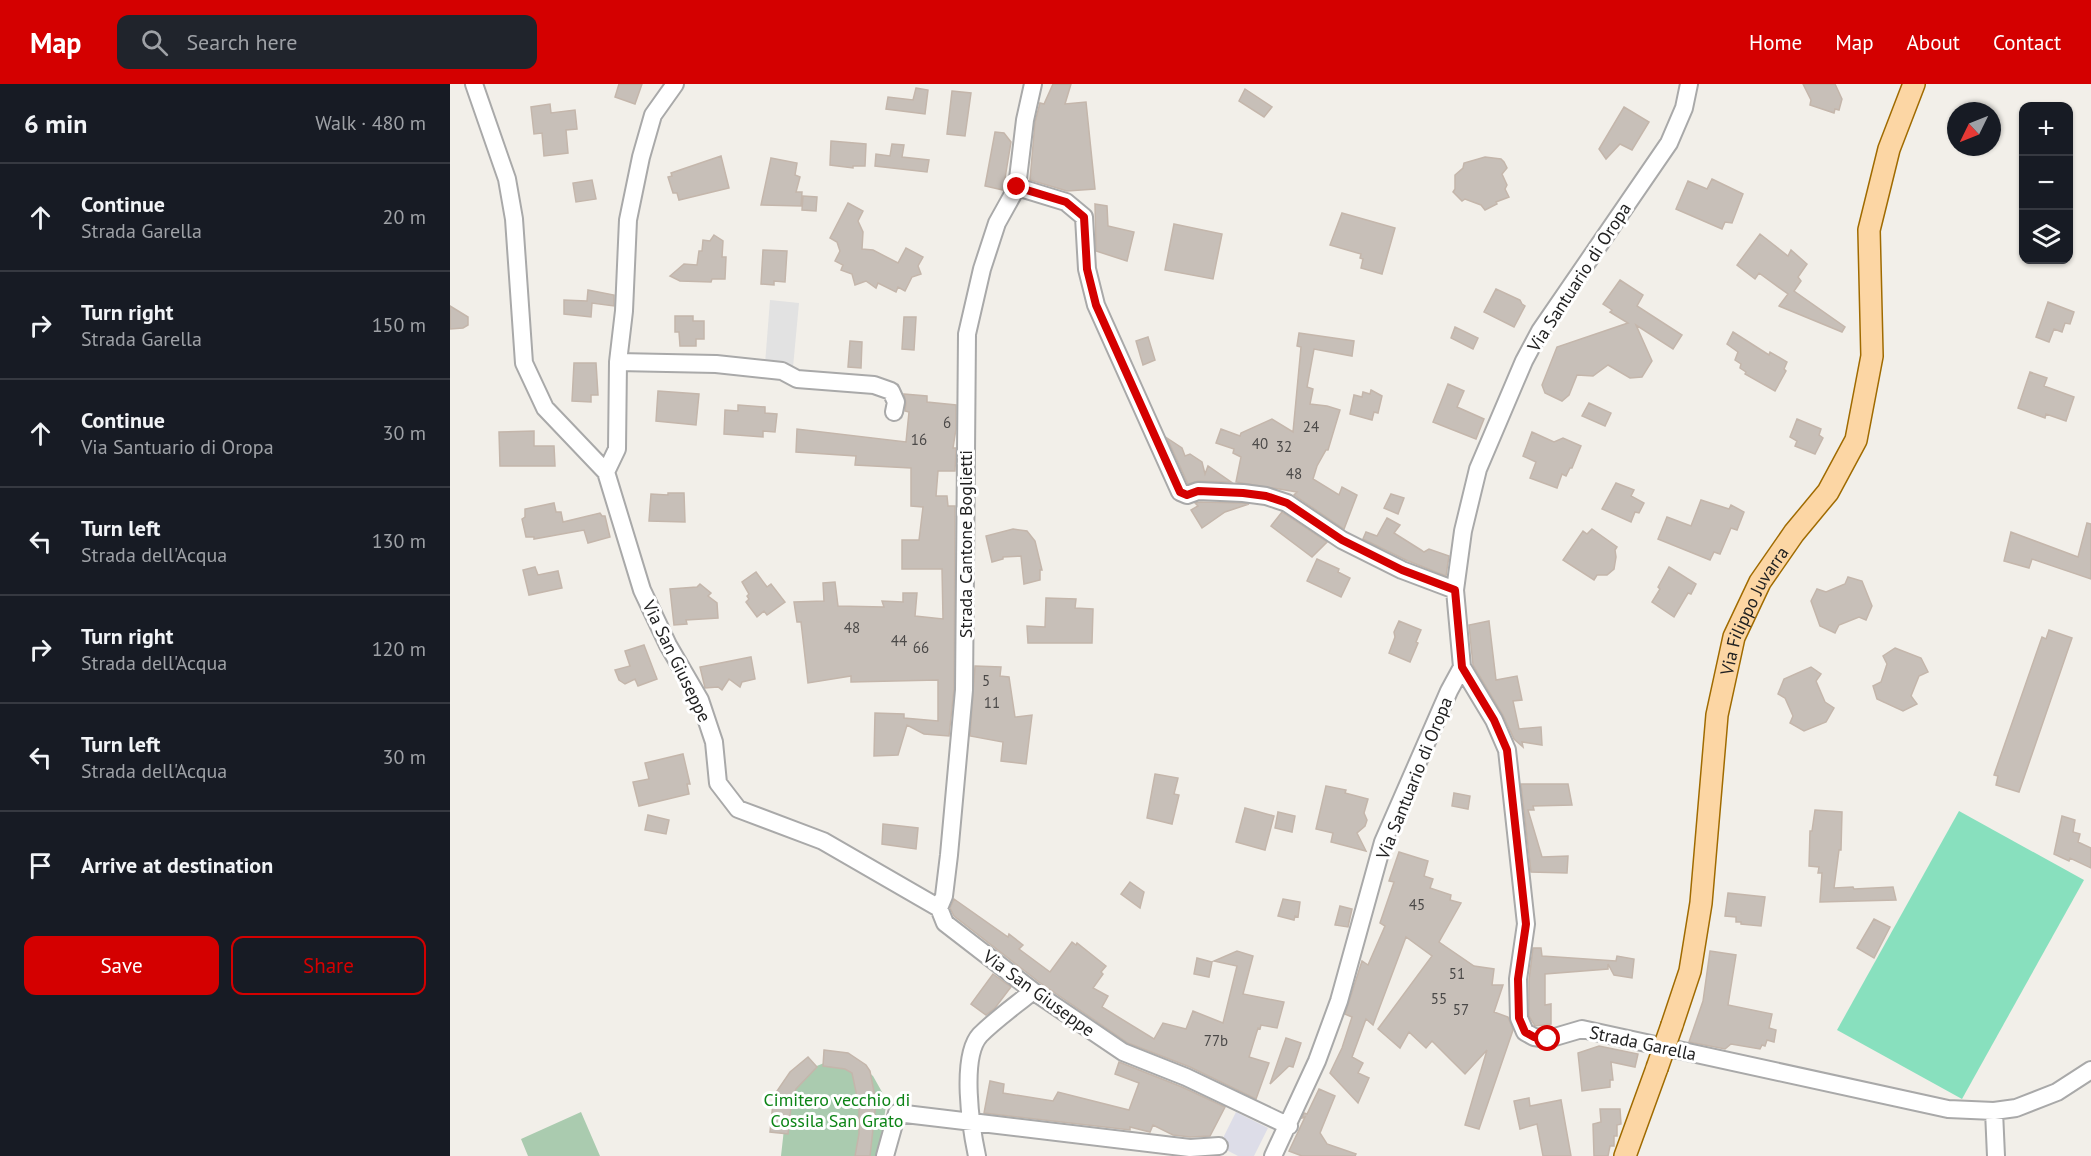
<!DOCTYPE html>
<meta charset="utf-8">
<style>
body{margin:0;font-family:"PT Sans",sans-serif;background:#20242c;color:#f1f3f6}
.controls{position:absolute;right:18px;top:18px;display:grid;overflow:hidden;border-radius:12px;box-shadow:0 2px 4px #0004}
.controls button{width:54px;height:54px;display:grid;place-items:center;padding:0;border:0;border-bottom:2px solid #363941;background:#171b24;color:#f1f3f6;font:30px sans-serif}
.compass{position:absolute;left:1497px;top:18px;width:54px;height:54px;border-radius:50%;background:#171b24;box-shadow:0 2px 4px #0004;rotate:227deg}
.stop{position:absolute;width:18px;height:18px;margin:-14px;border:4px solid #d40000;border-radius:50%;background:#fff}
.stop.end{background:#d40000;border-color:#fff;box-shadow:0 2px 6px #0008}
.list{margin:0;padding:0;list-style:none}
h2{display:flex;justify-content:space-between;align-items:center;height:78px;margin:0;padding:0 24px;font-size:26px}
h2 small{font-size:20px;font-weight:400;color:#9ea1a6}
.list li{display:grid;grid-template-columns:39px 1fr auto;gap:18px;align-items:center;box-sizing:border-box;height:108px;padding:0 24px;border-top:2px solid #363941}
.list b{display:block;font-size:22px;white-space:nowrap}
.list p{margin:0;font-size:20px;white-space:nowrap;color:#9ea1a6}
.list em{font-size:20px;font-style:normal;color:#9ea1a6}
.actions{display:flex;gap:12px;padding:18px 24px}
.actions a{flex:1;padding:14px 0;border:2px solid #d40000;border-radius:12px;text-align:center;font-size:21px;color:#d40000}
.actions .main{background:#d40000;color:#fff}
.icon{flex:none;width:33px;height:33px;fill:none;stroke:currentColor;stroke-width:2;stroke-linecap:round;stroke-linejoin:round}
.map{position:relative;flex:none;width:1641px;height:1072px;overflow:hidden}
header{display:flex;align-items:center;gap:36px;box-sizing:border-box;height:84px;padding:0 30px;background:#d40000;color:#fff}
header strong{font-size:28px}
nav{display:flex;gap:33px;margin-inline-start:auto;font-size:21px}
.search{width:420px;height:54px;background:#20242c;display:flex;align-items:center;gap:15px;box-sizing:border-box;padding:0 21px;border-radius:12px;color:#9ea1a6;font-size:22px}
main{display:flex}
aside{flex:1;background:#171b24}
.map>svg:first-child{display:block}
.cemetery{fill:#aacbaf}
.pitch{fill:#88e0be}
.parking{fill:#e2e2e2}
.plaza{fill:#dddde8}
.building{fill:#c7bfb8;stroke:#c4b6ab;stroke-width:1.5}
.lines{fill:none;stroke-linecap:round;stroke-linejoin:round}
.minor-casing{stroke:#a9a9a9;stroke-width:20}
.major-casing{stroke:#a06b00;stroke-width:24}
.minor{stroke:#fff;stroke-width:16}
.major{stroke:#fcd6a4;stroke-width:21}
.major-bridge-casing{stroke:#a06b00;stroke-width:24;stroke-linecap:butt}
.major-bridge{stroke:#fcd6a4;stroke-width:21}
.route{stroke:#d40000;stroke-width:8}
.labels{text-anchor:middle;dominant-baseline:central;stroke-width:6;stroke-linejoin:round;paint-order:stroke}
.number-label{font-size:15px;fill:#4b4948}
.street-label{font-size:18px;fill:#222;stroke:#fff}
.park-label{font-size:18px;fill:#0c8416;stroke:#fff}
</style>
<header>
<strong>Map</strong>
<div class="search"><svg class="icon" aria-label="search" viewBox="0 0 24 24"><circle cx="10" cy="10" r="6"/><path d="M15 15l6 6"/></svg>Search here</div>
<nav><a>Home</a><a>Map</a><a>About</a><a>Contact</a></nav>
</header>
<main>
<aside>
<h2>6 min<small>Walk · 480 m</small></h2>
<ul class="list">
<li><svg class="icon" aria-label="ahead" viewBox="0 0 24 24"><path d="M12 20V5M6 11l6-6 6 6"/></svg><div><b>Continue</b><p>Strada Garella</p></div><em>20 m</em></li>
<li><svg class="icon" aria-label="right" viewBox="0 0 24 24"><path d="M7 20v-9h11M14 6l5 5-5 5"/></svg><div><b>Turn right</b><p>Strada Garella</p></div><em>150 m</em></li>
<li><svg class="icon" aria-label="ahead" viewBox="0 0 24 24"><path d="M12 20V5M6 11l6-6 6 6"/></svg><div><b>Continue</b><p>Via Santuario di Oropa</p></div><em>30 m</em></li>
<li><svg class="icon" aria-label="left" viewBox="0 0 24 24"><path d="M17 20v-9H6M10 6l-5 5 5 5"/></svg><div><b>Turn left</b><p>Strada dell'Acqua</p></div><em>130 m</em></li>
<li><svg class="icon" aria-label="right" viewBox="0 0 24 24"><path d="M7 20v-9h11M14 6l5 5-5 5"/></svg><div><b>Turn right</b><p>Strada dell'Acqua</p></div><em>120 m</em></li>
<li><svg class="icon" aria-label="left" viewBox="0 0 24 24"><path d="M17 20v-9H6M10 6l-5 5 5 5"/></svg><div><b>Turn left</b><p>Strada dell'Acqua</p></div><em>30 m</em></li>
<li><svg class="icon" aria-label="arrive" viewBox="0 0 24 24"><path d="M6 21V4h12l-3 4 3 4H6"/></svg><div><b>Arrive at destination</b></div></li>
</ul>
<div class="actions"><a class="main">Save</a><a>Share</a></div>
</aside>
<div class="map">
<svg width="1641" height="1072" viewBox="0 0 1641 1072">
<rect width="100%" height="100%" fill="#f2efe9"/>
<path class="cemetery" d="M380 977 410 981 423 992 432 1008 436 1022 428 1072H331C334 1051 335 1018 345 999 352 987 368 981 380 977Z
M131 1028 150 1072H78L71 1055Z"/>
<path class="pitch" d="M1509 727 1634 796 1512 1015 1387 946Z"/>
<path class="parking" d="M320 216 349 219 343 283 315 280Z"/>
<path class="plaza" d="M786 1028 818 1044 804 1072H788L769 1062Z"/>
<path class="building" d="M169 0H192L185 20 165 13Z
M603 0H621L615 20 636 18 645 105 617 107 580 96 585 38 590 19 594 20Z
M1353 0H1385L1392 15 1389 26 1385 25 1384 29 1360 21 1361 16Z
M466 4 478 6 475 30 436 25 438 13 463 16Z
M795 5 822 23 814 33 789 17Z
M502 7 521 9 515 52 497 50Z
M100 20 101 29 125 26 127 45 116 46 118 69 94 72 92 49 84 50 81 23Z
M1174 23 1199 38 1182 66 1170 60 1156 75 1149 65Z
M545 48 554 49 561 58 553 106 535 102Z
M381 57 416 60 415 82H403V84L380 81Z
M442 60 454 61 452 73 479 76 477 88 425 82 426 70 440 72Z
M271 72 279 104 229 116 227 109H223L218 93 222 92 221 89Z
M1035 73 1051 75 1054 78 1057 84 1052 90 1057 101 1055 105 1059 113 1046 118 1047 120 1035 126 1031 121 1015 115 1012 117 1003 108 1005 105V91L1013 84 1014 79Z
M321 74 347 79 345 91 350 93 346 108H352L351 122 311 121Z
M1262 95 1293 110 1282 139 1275 138 1272 145 1226 125 1238 97 1257 105Z
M142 96 146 115 126 118 123 99Z
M353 112 367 113 366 127 352 126Z
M398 119 413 127 408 137 413 148 412 165 423 166 448 179 456 164 473 173 468 182 471 190 462 193 455 207 448 203 446 208 428 199 426 204 416 197 405 201 402 190 391 186 393 181 385 177 390 167 387 158 380 154Z
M645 120 657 122 658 142 684 148 677 177 646 167Z
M892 129 945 144 932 190 911 184 913 175 910 174 911 170 880 161Z
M724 140 772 150 763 195 715 186Z
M1310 150 1338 172 1341 166 1357 180 1348 193 1351 197 1344 207 1395 243 1392 248 1329 222 1338 210 1309 189 1305 195 1287 181Z
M264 151 273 157 272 173H276L275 195H262L261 198 230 197 220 192 234 180 247 181 249 167H252L253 156 260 157Z
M313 166 337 167 335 198 324 197V201L311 200Z
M1170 196 1193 211 1187 222 1232 251 1223 265 1186 241 1202 277 1192 293 1180 294 1158 281 1143 292 1127 291 1119 311 1112 317 1095 309 1092 301 1107 263 1178 239 1160 228 1162 226 1153 220Z
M1046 205 1070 216 1072 220 1075 222 1064 243 1034 228Z
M138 206 164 211V222L142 219 141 233 114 230V216L137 217Z
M1598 218 1624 228 1620 240 1615 239 1612 248 1604 245 1599 258 1586 253Z
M0 222 18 233V241L13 244 0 245Z
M225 232H243V237H254V255H246V262H230L229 248H225Z
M454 233H466L464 266 452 265Z
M1005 243 1028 254 1023 265 1001 254Z
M1283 248 1319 271 1320 268 1337 278 1334 285 1336 287 1325 307 1295 290 1296 288 1290 284 1291 280 1285 276 1288 268 1277 260Z
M849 249 904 257 902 272 864 265 857 303 863 305 860 320 877 322 890 326 878 366H876L867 382 863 395 889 411 892 403 907 411 894 445 844 411 847 408 786 398 791 373 783 369 784 365 766 359 771 345 790 352 791 349 822 335 843 348 851 263 847 262Z
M698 253 705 276 693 281 686 257Z
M400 257 412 258 411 284 398 283Z
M124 279H146L148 311H141V318L122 317Z
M1580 288 1597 294 1594 302 1624 313 1616 337 1596 330 1595 334 1568 324Z
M998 300 1014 307 1007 323 1034 335 1026 355 983 338Z
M921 306 932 312 928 329 924 328 922 336 900 330 904 311 912 313 913 308 920 310Z
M208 307 249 310 246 341 206 337Z
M454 310 477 312V318L506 321V345L503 364H506L505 387H488L486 412H497L498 422H505L504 605 499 652 474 650 457 641 448 671 424 672 425 629 454 630V634L488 637V596L401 598V592L358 599 351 538H347L344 518 374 517 373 499 385 498 388 522 434 523 432 517 453 518V509H467L465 532 493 535 492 485H452V456H469L473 423 461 422V384L405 381 406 372 346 368 347 345 456 358 459 328 455 327 456 319Z
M1139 319 1161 329 1155 342 1132 332Z
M288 321 315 323V329L327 330 325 348 313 347V353L274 350 275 326 288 327Z
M1347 335 1371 345 1369 351 1373 354 1365 370 1345 362 1347 357 1340 353Z
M84 347V362H104L105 382H50L49 348Z
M1082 348 1104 358 1113 354 1131 362 1122 384H1120L1116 392 1112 390 1107 404 1080 394 1086 378 1073 372Z
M717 354 732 364 735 372 740 370 752 378 755 390 758 382 781 398 748 397 738 400Z
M1166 399 1184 406 1181 412 1194 419 1189 429 1185 428 1181 438 1152 425Z
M218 409H234L235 438 199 437 201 410 218 411Z
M941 410 954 414 948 430 934 424Z
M1251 416 1279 425 1281 421 1294 428 1287 446 1281 444 1270 470 1264 468 1260 476 1208 455 1217 433 1241 442Z
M750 418 792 419 799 420 775 428 752 444 741 426 748 422 745 419Z
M104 419 106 428H111L113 438 150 429 152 432H155L160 453 138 459 134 446 84 455V453H76L72 435 75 433V425Z
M832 428 877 458 862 473 821 442Z
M937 434 950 441 944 449 971 466 974 468 979 465 999 472 996 492 956 476 913 455 916 448 927 452Z
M1637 439 1641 440V495L1582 475 1579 484 1554 477 1561 448 1628 473Z
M563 445 577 447 585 457 592 486H590V496L574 500 571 472 553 473V475L542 478 536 452Z
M1142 445 1167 463 1165 466 1166 473 1164 485 1157 491H1147L1144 496 1113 476 1133 447 1137 450Z
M867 475 889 485 888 488 900 494 891 513 857 497Z
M85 483 88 491 108 487 112 504 79 511 73 486Z
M1219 483 1246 500 1241 510 1238 509 1224 533 1202 518 1210 505 1208 503Z
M306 488 317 503 321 500 335 518 317 531 314 527 307 533 296 518 299 515 297 512 299 510 292 498Z
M1398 493 1412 497 1422 522 1416 536 1409 533 1389 541 1385 549 1370 542 1361 517 1367 505 1376 508 1395 500Z
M250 500 261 509 258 512 267 519 268 534 236 536 237 540 224 541 220 505 247 503Z
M596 514 626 515 625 524 643 525 642 559H578L577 542 595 543Z
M949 537 971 546 966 558 968 559 960 578 939 569 945 553 944 548Z
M1039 537 1046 596 1067 592 1072 616 1063 617 1069 645 1091 643 1092 661 1072 658 1073 663 1064 655 1053 631 1023 581 1019 541Z
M1599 546 1622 554 1569 708 1546 701 1548 692 1544 691 1592 553 1596 555Z
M194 561 207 595 188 602 185 595 175 600 169 596 165 586 180 582 175 567Z
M1445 564 1471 574 1478 588 1469 592 1461 612 1467 620 1453 627 1427 615 1423 602 1431 598 1437 580 1433 572Z
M301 573 305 595 292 598 290 603 279 595 272 606 268 603 255 604 250 583Z
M525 582 551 583 550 592 559 593 565 633 582 631 576 680 551 677 553 658 520 652Z
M1361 583 1371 590 1366 597 1375 618 1384 624 1376 638 1354 647 1340 639 1343 632 1335 614 1328 610 1334 595Z
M233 670 240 700H237L239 710 189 722 183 698 199 695 195 679Z
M705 690 728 694 724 710 729 711 722 740 697 734Z
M1071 700H1118L1122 721 1083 722 1084 726H1078L1092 773 1118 772 1117 789 1081 788Z
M876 702 896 706 895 709 918 715 914 729 917 736 915 742 907 749 916 767 881 758 883 749 866 745Z
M1004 709 1020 712 1018 725 1002 722Z
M795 724 824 732 815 766 786 758Z
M1365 726 1392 728 1391 766H1389L1384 804 1403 803 1404 805 1443 803 1446 816 1370 818 1372 789H1368L1369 783 1359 782 1360 747H1362Z
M828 728 845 732 842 748 825 744Z
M198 731 219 736 216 750 195 746Z
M1612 732 1625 736 1623 748 1630 750 1628 758 1641 764V784L1620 774 1619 777 1604 770Z
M433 740 468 744 466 765 432 760Z
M949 768 978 777 974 792 983 795 980 804 1001 811 1000 816 1011 819 989 858 1024 882 1044 885 1042 901H1053L1044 928 1058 933 1063 946 1029 1045 1015 1041 1037 966 1015 990 982 957 976 964 959 948 950 964 928 945 982 872 956 853 923 941 916 935 902 973 913 979 908 989 919 994 908 1019 880 989 892 964 902 933 895 930 912 877 918 881 935 842 930 839 944 798 939 797Z
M680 798 694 808 690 824 671 810Z
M1278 809 1315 813 1311 842 1291 840V838H1286V833L1275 832Z
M504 815 558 853 559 850 573 861 569 865 600 888 622 858 626 861 627 859 656 882 651 888 653 890 643 904 658 912 652 923 704 955 713 939 736 945 743 927 773 939 787 882 764 877 787 867 803 872 793 910 834 918 827 944 811 941 810 945 808 944 799 973 819 979 806 1015 740 983 678 959 589 898 504 832 500 824Z
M833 815 850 818 848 833 845 832 844 836 828 832Z
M890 822 902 825 898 843 885 841Z
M1424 835 1440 843 1424 874 1407 864Z
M1083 864H1091L1092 872 1166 877 1167 872 1184 875 1182 894 1164 891 1158 880V885L1095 890V921L1101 920V940L1085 942 1079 932V896Z
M1260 867 1286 871 1278 921 1322 930 1319 944 1326 946 1324 958 1317 956 1315 962 1312 961 1310 965 1281 960 1275 965 1239 958 1253 917Z
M747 874 762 878 759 893 744 890Z
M543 890 561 903 545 924 536 931 521 920Z
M836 954 851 959 843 983 839 982 820 1000Z
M1149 962 1188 970 1185 983 1161 978 1163 996H1160V1003L1132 1007 1128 969Z
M374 966 398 969 416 981 420 987 426 1018 420 1072H405L409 1050V1022L402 989 395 985 373 982Z
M358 973 367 983 346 1005 342 1015 338 1050 320 1048 323 1019 327 1007 340 988Z
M669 978 732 1003 775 1023 760 1052 740 1053 723 1051 703 1041 700 1048 680 1043V1046L534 1029 540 997 554 1000 553 1009 603 1017 608 1008 679 1026 689 999 665 990Z
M869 1005 885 1012 870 1049 877 1060 906 1070 905 1072H852L839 1067 855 1033 852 1034 854 1029 857 1030Z
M1079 1014 1080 1022 1111 1016 1121 1072H1093L1087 1040 1070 1045 1064 1017Z
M1150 1025H1170L1171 1040 1167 1041V1052H1164V1062H1160L1158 1072H1144L1143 1040 1151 1038Z"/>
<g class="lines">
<defs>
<path id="minor" d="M24 0 57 95 64 135 74 279 95 324 156 388 192 506 218 561 250 616 264 658 268 699 288 725 373 757 489 824 495 839 583 907 673 968 736 993 839 1042
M567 103 616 118 634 133 637 185 646 221 730 408 737 411 748 407 793 409 816 412 837 419 892 456 952 486 1005 506
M168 278 266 280 332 287 347 295 424 301 441 307 446 318 444 328
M156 388 167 365 168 278 174 227 178 136 191 73 203 31 225 0
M1012 583 1044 636 1057 666 1076 840 1068 895 1069 934 1075 948 1084 953 1098 955 1132 945 1498 1025 1544 1027 1566 1024 1607 1008 1641 986
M489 824 494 812 499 771 514 606 517 250 532 185 547 139 567 103 575 36 583 0
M1544 1027 1546 1072
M435 1072 447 1029 740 1064 769 1062
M527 1072C521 1044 510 973 530 951 546 935 566 921 583 907
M823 1072 867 977 889 917 933 758 999 607 1012 583 1005 506 1013 447 1028 385 1074 277 1090 247 1219 59 1234 24 1239 0"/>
<g id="major">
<path id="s1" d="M1222 941 1240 887 1251 819 1267 631 1284 553 1310 498 1344 449 1378 408 1406 356 1422 272 1419 146 1439 65 1464 0"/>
<path d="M1175 1072 1207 984"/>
</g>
</defs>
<use href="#minor" class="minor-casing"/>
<use href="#major" class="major-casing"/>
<use href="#minor" class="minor"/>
<use href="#major" class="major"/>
<defs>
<path id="major-bridge" d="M1207 984 1222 941"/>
</defs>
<use href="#major-bridge" class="major-bridge-casing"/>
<use href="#major-bridge" class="major-bridge"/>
</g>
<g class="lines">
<path class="route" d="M567 103 616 118 634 133 637 185 646 221 730 408 737 411 748 407 793 409 816 412 837 419 892 456 952 486 1005 506 1012 583 1044 636 1057 666 1076 840 1068 895 1069 934 1075 948 1084 953 1098 955"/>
</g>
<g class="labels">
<g class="number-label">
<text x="497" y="338">6</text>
<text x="861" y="342">24</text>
<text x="469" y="355">16</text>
<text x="810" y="359">40</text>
<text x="834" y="362">32</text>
<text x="844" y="389">48</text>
<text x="402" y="543">48</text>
<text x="449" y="556">44</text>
<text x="471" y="563">66</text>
<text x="536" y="596">5</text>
<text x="542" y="618">11</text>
<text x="967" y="820">45</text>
<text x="1007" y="889">51</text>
<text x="989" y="914">55</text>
<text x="1011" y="925">57</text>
<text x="766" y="956">77b</text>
</g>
<g class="street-label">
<text transform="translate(1129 193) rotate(-57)">Via Santuario di Oropa</text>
<text transform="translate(515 460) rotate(-90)">Strada Cantone Boglietti</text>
<text stroke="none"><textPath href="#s1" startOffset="426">Via Filippo Juvarra</textPath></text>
<text transform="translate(227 577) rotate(64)">Via San Giuseppe</text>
<text transform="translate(964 694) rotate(-68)">Via Santuario di Oropa</text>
<text transform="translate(589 909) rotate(36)">Via San Giuseppe</text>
<text transform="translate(1193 959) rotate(12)">Strada Garella</text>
</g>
<g class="park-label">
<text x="387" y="1015">Cimitero vecchio di<tspan x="387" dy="21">Cossila San Grato</tspan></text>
</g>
</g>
</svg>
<div class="controls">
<button>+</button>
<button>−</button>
<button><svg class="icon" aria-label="layers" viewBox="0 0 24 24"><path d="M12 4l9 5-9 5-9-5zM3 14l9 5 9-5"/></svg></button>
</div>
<svg class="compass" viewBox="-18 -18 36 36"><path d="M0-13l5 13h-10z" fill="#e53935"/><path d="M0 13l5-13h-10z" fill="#9ea1a6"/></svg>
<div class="stop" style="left:1098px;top:955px"></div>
<div class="stop end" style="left:567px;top:103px"></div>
</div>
</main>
